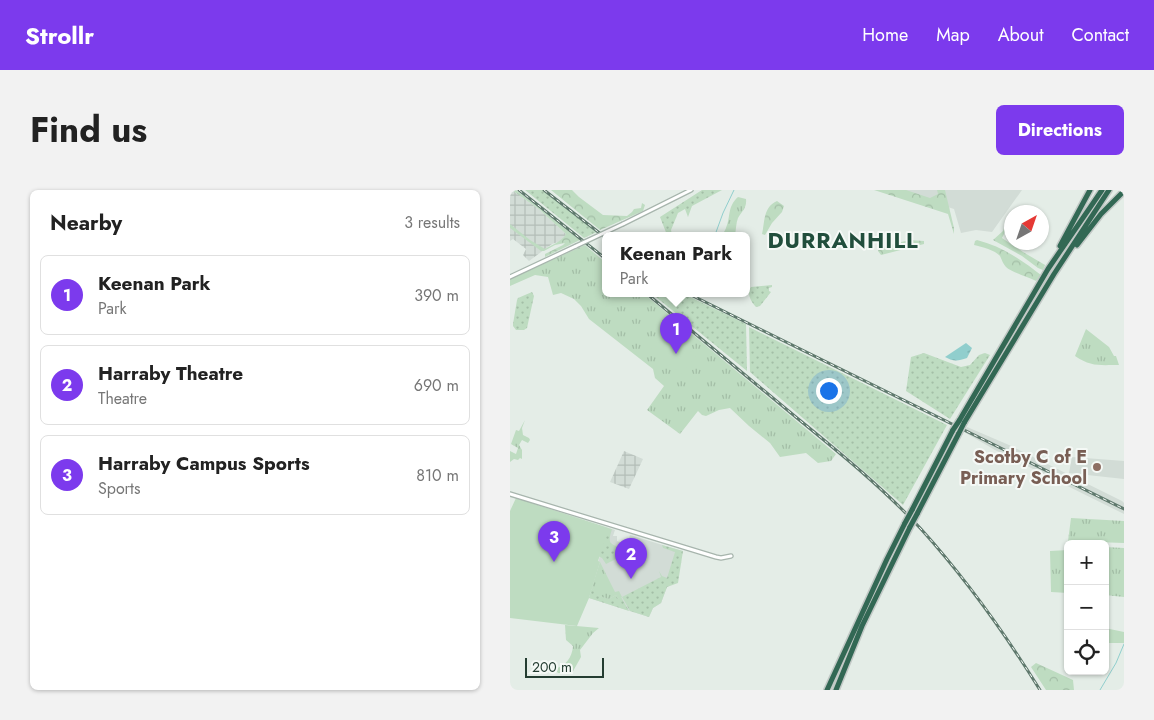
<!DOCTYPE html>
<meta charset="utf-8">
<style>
body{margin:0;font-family:Jost,sans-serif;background:#f2f2f2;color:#222}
.controls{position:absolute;right:15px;bottom:15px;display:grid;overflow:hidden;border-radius:8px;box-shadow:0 1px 4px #0004}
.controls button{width:45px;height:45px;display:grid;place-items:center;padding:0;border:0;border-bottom:1px solid #e0e0e0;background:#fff;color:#222;font:25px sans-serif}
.compass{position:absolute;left:494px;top:15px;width:45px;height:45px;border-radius:50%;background:#fff;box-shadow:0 1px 4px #0004;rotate:40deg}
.scale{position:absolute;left:15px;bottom:12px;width:79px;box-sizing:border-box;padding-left:5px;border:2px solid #243d32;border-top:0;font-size:14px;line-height:18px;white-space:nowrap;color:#243d32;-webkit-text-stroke:4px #f5f9f6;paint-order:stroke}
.you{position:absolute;left:318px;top:200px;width:18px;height:18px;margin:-12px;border:4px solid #fff;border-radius:50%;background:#1a73e8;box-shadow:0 0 0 8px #1a73e833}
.badge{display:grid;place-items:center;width:32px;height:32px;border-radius:50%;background:#7c3aed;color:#fff;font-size:16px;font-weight:700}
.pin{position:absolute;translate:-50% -41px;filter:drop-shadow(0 1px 2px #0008)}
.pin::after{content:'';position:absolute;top:26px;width:18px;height:15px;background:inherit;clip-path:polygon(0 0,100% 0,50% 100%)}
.popup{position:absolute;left:92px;top:42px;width:148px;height:65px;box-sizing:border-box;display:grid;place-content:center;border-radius:8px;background:#fff;filter:drop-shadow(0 1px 4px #0005);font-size:16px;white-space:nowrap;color:#767676}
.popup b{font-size:19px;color:#222}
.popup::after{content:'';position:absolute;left:50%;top:100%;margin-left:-10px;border:10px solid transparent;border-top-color:#fff}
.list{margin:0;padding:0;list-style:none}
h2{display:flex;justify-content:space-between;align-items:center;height:65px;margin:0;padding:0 20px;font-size:21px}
h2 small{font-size:16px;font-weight:400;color:#767676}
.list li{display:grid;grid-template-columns:32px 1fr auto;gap:15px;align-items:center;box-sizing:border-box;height:80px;margin:0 10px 10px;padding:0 10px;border:1px solid #e0e0e0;border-radius:8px}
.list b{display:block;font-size:19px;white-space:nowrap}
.list p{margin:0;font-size:16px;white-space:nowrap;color:#767676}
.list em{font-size:16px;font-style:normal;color:#767676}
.icon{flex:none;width:28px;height:28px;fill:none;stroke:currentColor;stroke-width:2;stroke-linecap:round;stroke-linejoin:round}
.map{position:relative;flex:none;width:614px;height:500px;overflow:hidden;border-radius:8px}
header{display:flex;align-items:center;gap:30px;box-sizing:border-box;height:70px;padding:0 25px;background:#7c3aed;color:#fff}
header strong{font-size:24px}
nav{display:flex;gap:28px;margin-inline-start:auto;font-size:18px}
.intro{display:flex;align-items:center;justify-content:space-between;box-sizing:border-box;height:120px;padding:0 30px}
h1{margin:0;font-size:35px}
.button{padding:12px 22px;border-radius:8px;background:#7c3aed;color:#fff;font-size:18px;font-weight:700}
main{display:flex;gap:30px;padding:0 30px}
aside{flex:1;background:#fff;border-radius:8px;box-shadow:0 1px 4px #0004}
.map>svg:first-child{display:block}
.built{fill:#d2dcd6}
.industrial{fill:url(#industrial-grid)}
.grass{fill:url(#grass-dots)}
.forest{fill:url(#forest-crowns)}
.park{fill:url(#park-tufts)}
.pitch{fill:#bedcc1}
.water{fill:url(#water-ripples)}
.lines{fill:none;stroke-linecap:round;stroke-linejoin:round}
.stream{stroke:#90cecd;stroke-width:1}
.tertiary-casing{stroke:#a7b5ad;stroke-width:5.5}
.motorway-casing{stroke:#c2c9c6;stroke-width:8}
.tertiary{stroke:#fff;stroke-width:3}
.motorway{stroke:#326854;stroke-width:5}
.rail-casing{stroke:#5f796d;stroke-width:3}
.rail{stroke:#f5f9f6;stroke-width:1;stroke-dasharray:4;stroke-linecap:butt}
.tertiary-bridge-casing{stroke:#a7b5ad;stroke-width:5.5;stroke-linecap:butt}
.motorway-bridge-casing{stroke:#c2c9c6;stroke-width:8;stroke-linecap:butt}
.tertiary-bridge{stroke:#fff;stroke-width:3}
.motorway-bridge{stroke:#326854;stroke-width:5}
.education-dot{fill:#8d6e63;stroke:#f5f9f6;stroke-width:2}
.labels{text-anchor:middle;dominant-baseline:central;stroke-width:4;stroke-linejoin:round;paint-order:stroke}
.education-label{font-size:18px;font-weight:bold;fill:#785e54;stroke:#f5f9f6;text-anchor:end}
.district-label{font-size:22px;font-weight:bold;letter-spacing:1px;fill:#214e3c;stroke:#f5f9f6}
</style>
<header>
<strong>Strollr</strong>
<nav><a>Home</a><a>Map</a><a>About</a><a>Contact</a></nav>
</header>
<div class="intro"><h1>Find us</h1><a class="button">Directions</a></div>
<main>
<aside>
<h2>Nearby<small>3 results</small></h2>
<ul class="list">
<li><span class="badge">1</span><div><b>Keenan Park</b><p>Park</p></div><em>390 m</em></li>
<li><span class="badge">2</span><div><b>Harraby Theatre</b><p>Theatre</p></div><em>690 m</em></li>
<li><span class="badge">3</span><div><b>Harraby Campus Sports</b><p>Sports</p></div><em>810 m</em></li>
</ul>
</aside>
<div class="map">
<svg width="614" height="500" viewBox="0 0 614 500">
<defs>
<pattern id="industrial-grid" width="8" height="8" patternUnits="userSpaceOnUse" patternTransform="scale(1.25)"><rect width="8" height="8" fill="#d2dcd6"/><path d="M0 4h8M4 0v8" fill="none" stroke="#b4beb8"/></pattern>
<pattern id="grass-dots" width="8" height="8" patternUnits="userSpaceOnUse" patternTransform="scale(1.25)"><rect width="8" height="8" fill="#bedcc1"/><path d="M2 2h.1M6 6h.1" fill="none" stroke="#a3bea6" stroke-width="1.8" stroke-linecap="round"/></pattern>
<pattern id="forest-crowns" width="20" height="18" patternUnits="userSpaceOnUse" patternTransform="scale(1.25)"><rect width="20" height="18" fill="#bedcc1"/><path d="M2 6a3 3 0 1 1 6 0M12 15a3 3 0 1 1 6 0" fill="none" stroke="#a3bea6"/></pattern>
<pattern id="park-tufts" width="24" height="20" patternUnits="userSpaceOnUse" patternTransform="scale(1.25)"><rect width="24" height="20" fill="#bedcc1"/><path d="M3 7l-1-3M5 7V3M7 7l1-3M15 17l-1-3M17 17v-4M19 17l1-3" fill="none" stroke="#a3bea6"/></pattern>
<pattern id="water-ripples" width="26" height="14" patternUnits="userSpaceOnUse" patternTransform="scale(1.25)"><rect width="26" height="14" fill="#90cecd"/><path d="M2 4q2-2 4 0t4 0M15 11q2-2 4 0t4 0" fill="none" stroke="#75a8a7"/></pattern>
</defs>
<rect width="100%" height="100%" fill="#e4ede7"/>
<path class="built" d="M385 0H512L482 42 466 40 451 43 444 19Z
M457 237 499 255 612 311 614 313V324L485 260 454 242Z
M562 267 614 271V289L559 283Z
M99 338 105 340 103 346H107V351L115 354 118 352 120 345 172 361 164 393 157 397 151 413 143 418 139 427 79 408 90 372H88Z"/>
<path class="industrial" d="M0 0H2L30 20 56 44 51 51 42 54 19 71 13 65 16 59 3 49 0 51Z
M114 261 133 269 119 299 100 292Z"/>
<path class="grass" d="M15 0H33L87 42 74 48Z
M192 0H212L182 16 178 27 175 19 168 23 161 40 162 45H157L150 27Z
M262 95V97L259 98V101L261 102 250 116 246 117C241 112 236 103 241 97Z
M22 102 24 106 17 138 14 140H6L3 136V134L7 110 8 108Z
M141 103H151L162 109 173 108 167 103H172L236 134 237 181Z
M239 137 437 235 393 315 240 182Z
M414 163 451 177 460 175 469 165 475 163 480 165 440 229 396 201 401 167Z
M96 338 102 339C97 355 100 354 114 359L116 364 96 374 92 368 88 366Z
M152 355 173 361 168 393 157 397 151 413 143 418 139 427 120 421 112 407 151 387 149 381 152 386 157 388 165 362 153 358Z
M82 397 87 405 99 409 106 405 108 409 111 407 119 421 79 408Z"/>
<path class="forest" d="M2 0H6L70 50 35 67V64L53 55 55 53 45 55 34 61H31L0 38V34L20 50 35 59C43 54 51 52 56 44L30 20Z
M41 0H62L69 7 93 25 117 26 122 22 124 19 131 18 132 13 135 15 133 21 90 40Z
M364 0H396L420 8 428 4 427 0H435L444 38V44L438 24Z
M267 11 274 16 272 22 262 33 255 45 252 44C255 32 253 17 267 11Z
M498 27 501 30 492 48 513 62 535 75 533 80 528 78 512 66 483 50 493 41Z
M399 50 414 51V54L371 65 368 61 369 58Z
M467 50C491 56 512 70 531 85L526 91C518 87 501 82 496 77 493 74 492 70 490 66 485 60 472 57 464 55L465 51Z
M595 438 614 442V453H595Z
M526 473 563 490 564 500H536L521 477Z"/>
<path class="park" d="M228 7 236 9C237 18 232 21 228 28 226 33 226 40 225 45H212C213 43 215 41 216 38 221 26 217 17 228 7Z
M75 55 96 73V103H133L326 264 321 271 308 273 296 263 270 267 260 253 239 236 220 218 209 220 196 226 192 225 188 221 170 244 137 220 154 196 145 188 143 179 79 129 71 116 64 109 51 103 43 105 38 87 25 85 0 96V89Z
M576 139 599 157 604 166H606L609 175C590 175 581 177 565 166Z
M15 230 12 238 13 245 19 248 20 250 18 253 12 250 9 255 12 260V269L10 268 8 270 4 269 0 272V261L6 264 8 258 1 254 6 240 9 241Z
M561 328 614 331V353L558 351Z
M595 357 614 358V407L595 405Z
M558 360V403L541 402 540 361Z
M90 372 105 402 109 401 112 407 108 409 106 405 99 409 86 405 82 397Z
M55 435 89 438 83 443 70 460 71 467 62 483H48L45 479C56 475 62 468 63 456L56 450Z"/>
<path class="pitch" d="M156 141 186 166 171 184 141 159Z
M6 308 99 338 88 371 90 372 79 408 67 436 0 428V321Z"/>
<path class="water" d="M456 153 462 158 457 168C448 171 444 172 435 167Z"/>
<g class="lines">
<path class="stream" d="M205 45 213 23 224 0
M590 500 606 473 614 454"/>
<defs>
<path id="tertiary" d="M113 34 181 0
M0 87 66 56
M0 304 206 367 211 368 221 366"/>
<path id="motorway" d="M567 55 591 24 614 1
M550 56 580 0
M449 231 538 79 592 0
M454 233 544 84 599 0
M402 320 443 240
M407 324 449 243
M317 500 377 369 395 333
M326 500 352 436 400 337"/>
</defs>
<use href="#tertiary" class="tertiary-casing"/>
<use href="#motorway" class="motorway-casing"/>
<use href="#tertiary" class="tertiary"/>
<use href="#motorway" class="motorway"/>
<defs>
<path id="rail" d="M9 0 96 69
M34 0 96 48
M136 103C186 145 237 186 287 228 330 263 373 298 411 339 457 390 494 442 530 500
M177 103 614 319"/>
</defs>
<use href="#rail" class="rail-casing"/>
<use href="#rail" class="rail"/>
<defs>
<path id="tertiary-bridge" d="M66 56 113 34"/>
<path id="motorway-bridge" d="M443 240 449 231
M449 243 454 233
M395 333 402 320
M400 337 407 324"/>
</defs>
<use href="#tertiary-bridge" class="tertiary-bridge-casing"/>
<use href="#motorway-bridge" class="motorway-bridge-casing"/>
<use href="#tertiary-bridge" class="tertiary-bridge"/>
<use href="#motorway-bridge" class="motorway-bridge"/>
</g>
<circle class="education-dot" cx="587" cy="277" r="5"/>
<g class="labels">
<g class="education-label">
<text x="577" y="267">Scotby C of E<tspan x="577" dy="21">Primary School</tspan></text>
</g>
<g class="district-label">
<text x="333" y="50">DURRANHILL</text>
</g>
</g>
</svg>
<div class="controls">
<button>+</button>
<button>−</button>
<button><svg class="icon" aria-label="locate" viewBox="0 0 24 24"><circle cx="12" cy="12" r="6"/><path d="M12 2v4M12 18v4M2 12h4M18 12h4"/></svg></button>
</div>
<svg class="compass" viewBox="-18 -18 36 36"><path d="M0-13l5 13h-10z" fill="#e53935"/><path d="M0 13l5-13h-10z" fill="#767676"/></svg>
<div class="scale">200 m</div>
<div class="you"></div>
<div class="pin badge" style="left:166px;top:164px">1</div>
<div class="popup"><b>Keenan Park</b>Park</div>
<div class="pin badge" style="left:121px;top:389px">2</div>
<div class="pin badge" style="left:44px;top:372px">3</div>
</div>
</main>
